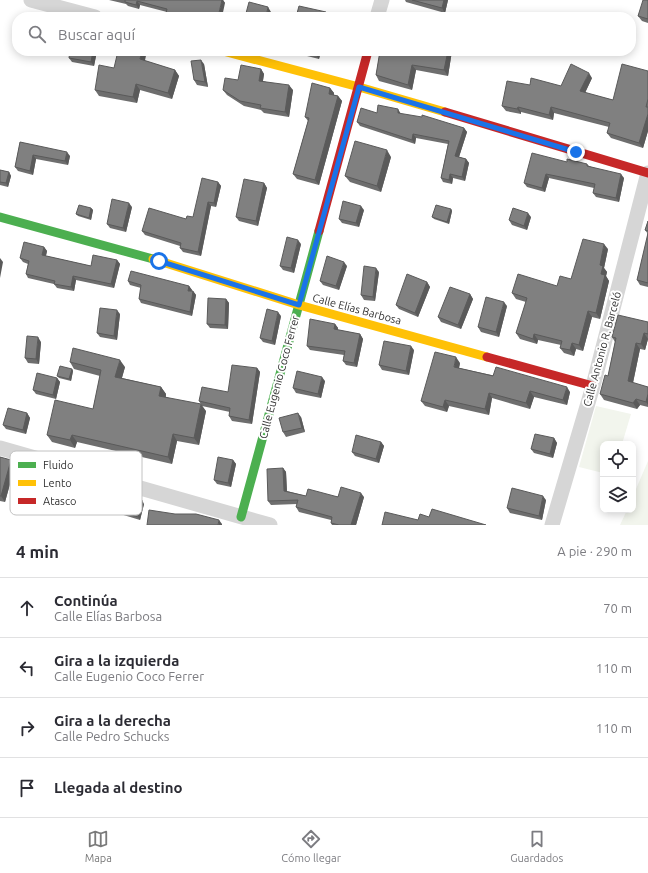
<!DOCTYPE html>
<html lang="es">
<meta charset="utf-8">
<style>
body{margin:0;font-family:Ubuntu,sans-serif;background:#f7f7f7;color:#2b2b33}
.controls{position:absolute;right:12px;bottom:12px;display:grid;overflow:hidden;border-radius:8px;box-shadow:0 2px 10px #0003}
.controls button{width:36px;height:36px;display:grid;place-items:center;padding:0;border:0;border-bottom:1px solid #e1e1e2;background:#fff;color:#2b2b33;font:20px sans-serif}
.stop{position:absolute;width:12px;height:12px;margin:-9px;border:3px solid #1a73e8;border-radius:50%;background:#fff}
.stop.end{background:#1a73e8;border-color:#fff;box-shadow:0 1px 4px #0008}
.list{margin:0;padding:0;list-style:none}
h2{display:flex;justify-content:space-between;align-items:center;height:52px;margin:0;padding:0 16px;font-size:17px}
h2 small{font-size:13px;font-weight:400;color:#7c7c81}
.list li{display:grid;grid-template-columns:26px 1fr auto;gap:12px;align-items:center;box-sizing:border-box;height:60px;padding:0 16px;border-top:1px solid #e1e1e2}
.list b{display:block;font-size:15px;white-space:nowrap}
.list p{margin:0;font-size:13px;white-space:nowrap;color:#7c7c81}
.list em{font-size:13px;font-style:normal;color:#7c7c81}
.icon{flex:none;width:22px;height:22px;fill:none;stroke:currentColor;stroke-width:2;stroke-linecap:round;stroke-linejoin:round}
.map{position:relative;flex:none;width:648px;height:525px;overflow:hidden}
.search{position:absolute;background:#fff;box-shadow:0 2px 10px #0003;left:12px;right:12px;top:12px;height:44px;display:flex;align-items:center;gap:10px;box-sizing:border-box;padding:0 14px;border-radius:16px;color:#7c7c81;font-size:15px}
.sheet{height:292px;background:#fff}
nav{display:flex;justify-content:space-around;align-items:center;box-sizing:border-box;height:56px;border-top:1px solid #e1e1e2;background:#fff;font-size:11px;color:#7c7c81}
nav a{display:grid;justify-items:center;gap:2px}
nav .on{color:#7a7a7a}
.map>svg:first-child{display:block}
.green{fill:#f2f5ed}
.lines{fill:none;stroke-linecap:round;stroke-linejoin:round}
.street{stroke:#d6d6d6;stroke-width:15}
.fast{stroke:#4caf50;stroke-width:9}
.slow{stroke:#ffc107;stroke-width:9}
.jam{stroke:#c62828;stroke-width:9}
.wall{fill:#6e6e6e}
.shaded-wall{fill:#5a5a5a}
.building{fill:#808080;stroke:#5a5a5a}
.route{stroke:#1a73e8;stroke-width:5}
.labels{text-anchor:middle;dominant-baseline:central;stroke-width:4;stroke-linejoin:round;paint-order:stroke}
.street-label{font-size:11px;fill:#323232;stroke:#fff}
.key{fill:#fff;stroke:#c2c2c2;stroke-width:1}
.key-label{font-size:11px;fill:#323232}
</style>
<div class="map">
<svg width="648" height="525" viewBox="0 0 648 525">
<rect width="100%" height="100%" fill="#fff"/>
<path class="green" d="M596 406 631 414 622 444H603V473L579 467Z
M648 461V525H620L627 510H633V496Z"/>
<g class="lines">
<path class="street" d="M31 0 95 17
M377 17 382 0
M0 448 270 525
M552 525 593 386 648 173"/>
<path class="fast" d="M0 217 153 259
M241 517 319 231"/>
<path class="slow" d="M223 51 359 87 445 112
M153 259 299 305 487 357"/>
<path class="jam" d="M445 112 648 173
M319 231 368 51
M487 357 593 386"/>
</g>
<path class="wall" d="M109 0H223L225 3 167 12 140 5 139 9 128 6 126 4Z
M405 0H448L445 13 406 2Z
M648 0V23L642 21 638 16Z
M97 51 94 66 72 62 69 58Z
M296 51H321L319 59 299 54Z
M380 51H452L448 76 416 70 412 90 379 81 376 75Z
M145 61 175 70 179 76 172 99 140 90 137 103 99 96 95 90 114 68Z
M204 64 208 87 197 85 194 80Z
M261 69 264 74 263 81 293 90 289 117 264 113 261 110 244 106 227 95 223 90 238 80Z
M648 71V131L643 148 611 138 607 133 609 127 554 113 553 120 521 112V114L506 111 502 106 530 85 561 86 592 78 585 93 613 100Z
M330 88 334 93V95L338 96 342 101 319 185 297 179 293 174 308 121 305 117Z
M377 113 401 114 464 128 467 132 459 157 466 159 469 163 465 181 453 178 452 184 443 182 441 178 448 144 416 138 415 144 360 126 357 122Z
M20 142 70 156 68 165 36 159 33 175 18 171 15 167Z
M391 157 381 192 350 182 345 176Z
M567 162 587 164 589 166 624 178 619 202 596 197 593 193 594 188 549 178 545 192 527 187 524 183Z
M0 170 9 172 11 176 8 187 0 185Z
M218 182 221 186 216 207 211 206 201 256 183 252 180 248V246L145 235 142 231 193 217Z
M264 183 267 188 258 226 239 221 236 217Z
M132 207 126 232 110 228 107 224Z
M91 208 93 210 91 220 78 216 76 214Z
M451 209 452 211 449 224 434 219 432 217Z
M364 210 359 227 342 223 339 219Z
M531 217 527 230 512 225 509 220Z
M648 221V287L640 285 637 280 648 234 645 230Z
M301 244 294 273 283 270 280 266Z
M44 247 47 251 46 256 91 266 117 260 120 264 114 288 76 280 74 291 57 288 54 284 28 278 26 274 28 264 23 262 20 258Z
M608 249 604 268 607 272 606 276 609 281 600 319 592 317 583 351 576 349 574 356 564 353 560 348 561 345 538 340 537 344 520 339 516 333 526 302 516 299 512 293 557 286 571 279Z
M347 266 339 290 323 285 320 281Z
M379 272 375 301 364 300 361 295Z
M128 281 189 286 192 290 191 291H193L196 295 192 316 141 303 139 299 141 288 130 285Z
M427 282 430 287 418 317 399 309 396 305Z
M470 294 473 299 461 329 441 322 438 317Z
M226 299 229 303 228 329 210 328 207 324Z
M507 306 499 337 481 332 478 327Z
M120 314 117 340 100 337 97 333Z
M281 316 275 345 263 342 260 338Z
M648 322V339L645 350 640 349 633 383 648 387V407L640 405 637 409 604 400 600 394 608 376 615 342 612 337Z
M335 324 338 328V330L360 334 363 339 357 367 346 365 343 361 344 355 310 350 307 346Z
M41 342 39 364 28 363 25 358Z
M414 350 409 375 382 370 379 365Z
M70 362 125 367 122 378 161 387 166 394V397L206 411 199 445 177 441 172 464 77 442 75 448 52 442 47 435 93 409 100 376 74 369Z
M460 363 459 368 570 392 567 405 534 397 530 409 492 398 489 415 449 406 447 412 425 406 421 401Z
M257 368 260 372 252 424 232 421 229 416 230 412 202 406 199 401 228 392Z
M72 369 73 371 71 381 59 378 57 376Z
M57 378 60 382 56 399 36 394 33 390Z
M325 381 321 398 296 393 293 388Z
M27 413 30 418 26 434 6 429 3 425Z
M301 417 305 432 286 437 283 432Z
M554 438 557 443 553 458 534 453 531 449Z
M381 442 384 446 379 463 355 456 352 452Z
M0 457 15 466 5 502 0 501Z
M233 460 236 464 231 487 217 484 214 480Z
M283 468 286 472 287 491 306 496 364 497 356 525H332L331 523V520L299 512 296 507 297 504 271 505 268 501Z
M46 471 48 474 80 482 83 486 79 505 43 496V500L28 496 25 492Z
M546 500 542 520 510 513 507 508Z
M103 501 104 503 101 514 88 510 86 508Z
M144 504 140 520 107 510 104 506Z"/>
<path class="shaded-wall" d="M222 0H223L225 3 222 17H218Z
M444 0H448L445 13 442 8Z
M137 1 140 5 139 9 136 5Z
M268 7 271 12 270 17H266Z
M326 12 328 16V17H324Z
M93 51H97L94 66 91 62Z
M142 51H147L144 65 140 59Z
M317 51H321L319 59 316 55Z
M448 51H452L448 76 444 70Z
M201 60 204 64 208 87 205 82Z
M412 65 416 70 412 90 408 85Z
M261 69 264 74 262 86 259 81Z
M175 70 179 76 172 99 168 93Z
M589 73 592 78 583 97 580 91Z
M136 84 140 90 137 103 133 97Z
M289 85 293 90 289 117 285 112Z
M330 88 334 93 333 99 329 94Z
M338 96 342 101 319 185 315 180Z
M518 107 521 112V114L517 109Z
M551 107 554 113 553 120 549 115Z
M398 109 401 114 398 113Z
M648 114V131L643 148 639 143Z
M464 128 467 132 458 160 455 156Z
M413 134 416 138 415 144 412 140Z
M387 150 391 157 381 192 377 186Z
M67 152 70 156 68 165 65 161Z
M33 155 36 159 33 175 30 171Z
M466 159 469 163 465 181 462 177Z
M9 172 11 176 8 187 6 183Z
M450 174 453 178 452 184 449 180Z
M546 174 549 178 545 192 542 188Z
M621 174 624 178 619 202 616 198Z
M218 182 221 186 216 207 214 203Z
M264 183 267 188 258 226 256 221Z
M208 202 211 206 201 256 198 252Z
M129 203 132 207 126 232 123 228Z
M361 206 364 210 359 227 356 223Z
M91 208 93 210 91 220 89 218Z
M451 209 452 211 449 224 447 222Z
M528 213 531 217 527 230 524 226Z
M298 240 301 244 294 273 291 268Z
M604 244 608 249 604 268 607 272 606 276 609 281 600 319 596 313 601 274 600 265Z
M44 247 47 251 45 259 42 255Z
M0 258 3 262 0 278Z
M117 260 120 264 114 288 111 284Z
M344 262 347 266 339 290 336 286Z
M376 268 379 272 375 301 373 297Z
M73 276 76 280 74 291 71 287Z
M427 282 430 287 418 317 415 313Z
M189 286 192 290 190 294 188 291Z
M193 291 196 295 192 316 190 312Z
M470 294 473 299 461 329 458 325Z
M226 299 229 303 228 329 225 325Z
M504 302 507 306 499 337 496 332Z
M117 310 120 314 117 340 114 336Z
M588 311 592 317 583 351 579 345Z
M278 312 281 316 275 345 272 341Z
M335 324 338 328 337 333 334 329Z
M644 333 648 339 645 350 641 344Z
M360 334 363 339 357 367 354 363Z
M534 334 538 340 537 344 533 339Z
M38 337 41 342 39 364 36 359Z
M572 343 576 349 574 356 570 350Z
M636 343 640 349 632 387 628 381Z
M411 346 414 350 409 375 406 371Z
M456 357 460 363 458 372 454 367Z
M120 360 125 367 120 384 115 377Z
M257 368 260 372 252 424 249 420Z
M72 369 73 371 71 381 69 379Z
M322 377 325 381 321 398 318 394Z
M57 378 60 382 56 399 53 395Z
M161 387 166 394 164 403 159 396Z
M567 387 570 392 567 405 563 400Z
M530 391 534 397 530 409 526 403Z
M489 393 492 398 489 415 485 409Z
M648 394V405L646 402Z
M636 399 640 405 637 409 633 403Z
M445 400 449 406 447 412 443 407Z
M201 404 206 411 199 445 194 438Z
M27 413 30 418 26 434 23 430Z
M298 413 301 417 305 432 302 428Z
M173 434 177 441 172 464 168 457Z
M72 435 77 442 75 448 70 440Z
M554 438 557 443 553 458 550 454Z
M381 442 384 446 379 463 376 459Z
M11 460 15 466 5 502 1 496Z
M233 460 236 464 231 487 228 483Z
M283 468 286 472 287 495 284 491Z
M80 482 83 486 79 505 76 501Z
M41 492 43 496V500L40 496Z
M361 493 364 497 356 525H351Z
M543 496 546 500 542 520 539 516Z
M142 500 144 504 140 520 138 517Z
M103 501 104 503 101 514 100 512Z
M219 520 222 524V525H218Z"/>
<path class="building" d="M125 0H222L218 17H165L167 9 137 1 136 5 125 2Z
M412 0H444L442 8Z
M643 0H648V19L638 16Z
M249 2 268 7 266 17H245Z
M299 6 326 12 324 17H296Z
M39 14 50 17H39Z
M395 15 404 17H394Z
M70 51H93L91 62 69 58Z
M118 51H142L140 59 175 70 168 93 136 84 133 97 95 90 99 65 114 68Z
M300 51H317L316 55Z
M380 51H448L444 70 412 65 408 85 376 75Z
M201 60 205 82 194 80 191 61Z
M571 64 589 73 580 91 613 100 622 64 648 71V99L646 107H648V114L639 143 607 133 610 123 551 107 549 115 518 107 517 109 502 106 507 81 530 85 531 78 561 86Z
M241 65 261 69 259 81 289 85 285 112 260 108 261 105 240 101 223 90 225 78 238 80Z
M312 83 330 88 329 94 338 96 315 180 293 174 309 118 305 117Z
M378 105 398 109V113L422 117V115L464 128 455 156 466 159 462 177 450 174 449 180 441 178 449 141 413 134 412 140 357 122 361 108 377 113Z
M355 141 387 150 377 186 345 176Z
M20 142 67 152 65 161 33 155 30 171 15 167Z
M532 153 567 162V159L587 164V166L621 174 616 198 593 193 595 184 546 174 542 188 524 183Z
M0 170 9 172 6 183 0 182Z
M202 178 218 182 214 203 208 202 198 252 180 248 181 243 142 231 149 208 186 219 187 216 193 217Z
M244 179 264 183 256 221 236 217Z
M112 199 129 203 123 228 107 224Z
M343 201 361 206 356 223 339 219Z
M79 205 91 208 89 218 76 214Z
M436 205 451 209 447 222 432 217Z
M513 208 528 213 524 226 509 220Z
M648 221V231L645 230Z
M648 233V283L637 280Z
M287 237 298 240 291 268 280 266Z
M583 239 604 244 600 265 603 266 601 274 605 275 596 313 588 311 579 345 572 343 570 350 560 348 562 341 534 334 533 339 516 333 527 298 512 293 518 274 557 286 560 276 571 279Z
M24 242 44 247 42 255 91 266 93 255 117 260 111 284 73 276 71 287 54 284 55 281 26 274 29 261 20 258Z
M327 256 344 262 336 286 320 281Z
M364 266 376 268 373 297 361 295Z
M131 271 189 286 188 291H193L190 312 139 299 141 285 128 281Z
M407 274 427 282 415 313 396 305Z
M450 287 470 294 458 325 438 317Z
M486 297 504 302 496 332 478 327Z
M208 298 226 299 225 325 207 324Z
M100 308 117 310 114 336 97 333Z
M267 309 278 312 272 341 260 338Z
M618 315 648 322V334L644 333 641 344 636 343 628 381 648 387V394L646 402 636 399 633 403 600 394 605 375 608 376 616 338 612 337Z
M310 319 335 324 334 329 360 334 354 363 343 361 345 351 307 346Z
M27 336 38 337 36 359 25 358Z
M384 341 411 346 406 371 379 365Z
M73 348 120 360 115 377 161 387 159 396 201 404 194 438 173 434 168 457 72 435 70 440 47 435 55 400 93 409 101 370 70 362Z
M435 352 456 357 454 367 493 376 496 367 567 387 563 400 530 391 526 403 489 393 485 409 445 400 443 407 421 401Z
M232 365 257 368 249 420 229 416 230 408 199 401 202 387 228 392Z
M60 366 72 369 69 379 57 376Z
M297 371 322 377 318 394 293 388Z
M37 373 57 378 53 395 33 390Z
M8 408 27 413 23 430 3 425Z
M298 413 302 428 283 432 279 418Z
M535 434 554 438 550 454 531 449Z
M356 435 381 442 376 459 352 452Z
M0 457 11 460 1 496H0Z
M218 457 233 460 228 483 214 480Z
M283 468 284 491 306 496 308 489 338 497 341 487 361 493 351 525H339L331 523 332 517 296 507 298 500 268 501 267 469Z
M512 488 543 496 539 516 507 508Z
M111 492 142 500 138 517 104 506Z
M432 509 486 525H382L385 512 418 520 420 514 429 517Z
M149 510 175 514H196L219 520 218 525H147Z"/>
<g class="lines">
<path class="route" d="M159 261 299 305 359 87 576 152"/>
</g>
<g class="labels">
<g class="street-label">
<text transform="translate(357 309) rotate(15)">Calle Elías Barbosa</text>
<text transform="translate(602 349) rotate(-75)">Calle Antonio R. Barceló</text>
<text transform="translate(279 377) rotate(-75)">Calle Eugenio Coco Ferrer</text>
</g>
</g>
<rect x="10" y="451" width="132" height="64" rx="6" class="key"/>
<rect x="18" y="462" width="18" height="6" fill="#4caf50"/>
<rect x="18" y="480" width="18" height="6" fill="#ffc107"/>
<rect x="18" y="498" width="18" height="6" fill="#c62828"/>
<g class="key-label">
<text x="43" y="469">Fluido</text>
<text x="43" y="487">Lento</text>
<text x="43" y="505">Atasco</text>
</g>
</svg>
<div class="controls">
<button><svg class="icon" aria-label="locate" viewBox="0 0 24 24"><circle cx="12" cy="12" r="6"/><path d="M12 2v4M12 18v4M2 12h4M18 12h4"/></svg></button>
<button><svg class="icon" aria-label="layers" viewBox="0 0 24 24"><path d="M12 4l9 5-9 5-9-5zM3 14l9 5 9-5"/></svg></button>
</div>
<div class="stop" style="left:159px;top:261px"></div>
<div class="stop end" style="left:576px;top:152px"></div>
<div class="search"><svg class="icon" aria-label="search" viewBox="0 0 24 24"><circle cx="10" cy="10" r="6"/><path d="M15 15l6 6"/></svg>Buscar aquí</div>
</div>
<section class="sheet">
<h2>4 min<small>A pie · 290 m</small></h2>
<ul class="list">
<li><svg class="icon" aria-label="ahead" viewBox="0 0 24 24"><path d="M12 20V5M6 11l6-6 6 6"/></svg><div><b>Continúa</b><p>Calle Elías Barbosa</p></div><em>70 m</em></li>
<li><svg class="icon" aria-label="left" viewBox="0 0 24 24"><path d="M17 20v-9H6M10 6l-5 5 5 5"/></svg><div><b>Gira a la izquierda</b><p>Calle Eugenio Coco Ferrer</p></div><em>110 m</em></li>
<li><svg class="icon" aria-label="right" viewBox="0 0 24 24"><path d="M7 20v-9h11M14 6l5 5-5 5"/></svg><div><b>Gira a la derecha</b><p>Calle Pedro Schucks</p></div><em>110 m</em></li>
<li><svg class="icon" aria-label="arrive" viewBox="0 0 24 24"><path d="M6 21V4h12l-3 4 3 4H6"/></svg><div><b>Llegada al destino</b></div></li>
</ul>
</section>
<nav>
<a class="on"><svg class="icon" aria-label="map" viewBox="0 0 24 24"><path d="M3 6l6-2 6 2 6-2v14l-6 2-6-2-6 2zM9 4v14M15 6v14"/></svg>Mapa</a>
<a><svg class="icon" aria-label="directions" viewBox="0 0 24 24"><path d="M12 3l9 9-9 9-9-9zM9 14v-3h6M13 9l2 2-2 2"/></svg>Cómo llegar</a>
<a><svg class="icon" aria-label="saved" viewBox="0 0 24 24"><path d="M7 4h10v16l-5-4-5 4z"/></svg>Guardados</a>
</nav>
